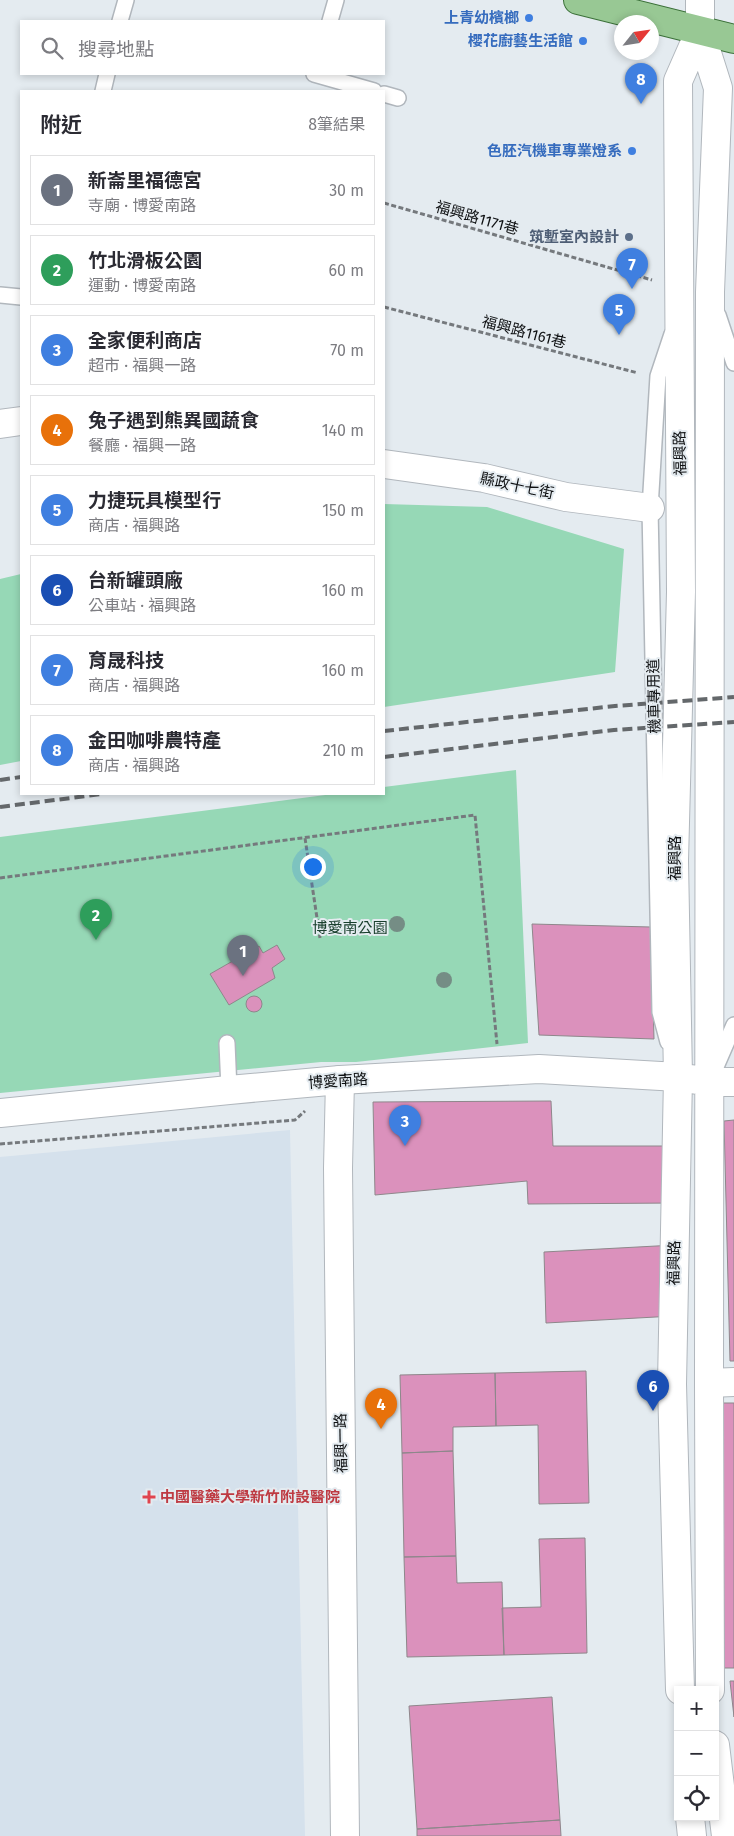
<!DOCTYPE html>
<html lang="zh-TW">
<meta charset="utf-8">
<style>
body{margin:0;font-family:"Fira Sans","Noto Sans TC",sans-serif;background:#f7f7f7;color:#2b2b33}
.controls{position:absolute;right:15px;bottom:15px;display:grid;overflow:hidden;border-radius:0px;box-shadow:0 2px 8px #0003}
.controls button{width:45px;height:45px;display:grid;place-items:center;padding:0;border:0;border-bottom:1px solid #e1e1e2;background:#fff;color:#2b2b33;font:25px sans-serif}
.compass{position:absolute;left:614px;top:15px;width:45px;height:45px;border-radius:50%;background:#fff;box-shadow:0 2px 8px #0003;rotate:60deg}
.you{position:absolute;left:312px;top:866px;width:18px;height:18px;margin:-12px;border:4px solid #fff;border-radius:50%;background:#1a73e8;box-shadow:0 0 0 8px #1a73e833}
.badge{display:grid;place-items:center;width:32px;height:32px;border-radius:50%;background:#0b8043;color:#fff;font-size:16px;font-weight:700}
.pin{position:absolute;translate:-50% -41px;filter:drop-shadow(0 1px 2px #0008)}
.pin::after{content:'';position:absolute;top:26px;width:18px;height:15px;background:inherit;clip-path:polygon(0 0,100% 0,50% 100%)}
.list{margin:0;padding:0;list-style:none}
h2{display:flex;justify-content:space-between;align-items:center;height:65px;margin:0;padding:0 20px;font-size:21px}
h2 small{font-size:16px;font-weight:400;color:#7c7c81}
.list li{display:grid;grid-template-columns:32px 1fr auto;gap:15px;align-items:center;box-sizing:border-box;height:70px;margin:0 10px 10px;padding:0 10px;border:1px solid #e1e1e2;border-radius:0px}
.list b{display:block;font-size:19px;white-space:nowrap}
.list p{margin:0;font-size:16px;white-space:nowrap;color:#7c7c81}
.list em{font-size:16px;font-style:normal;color:#7c7c81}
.icon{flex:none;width:28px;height:28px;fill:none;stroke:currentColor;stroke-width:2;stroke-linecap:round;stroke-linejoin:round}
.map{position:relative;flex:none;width:734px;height:1836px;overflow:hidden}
.search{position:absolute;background:#fff;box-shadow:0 2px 8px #0003;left:20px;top:20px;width:365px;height:55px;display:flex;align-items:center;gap:12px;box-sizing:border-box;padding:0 18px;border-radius:0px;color:#7c7c81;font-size:19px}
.panel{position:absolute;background:#fff;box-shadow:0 2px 8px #0003;left:20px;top:90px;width:365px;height:705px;border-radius:0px}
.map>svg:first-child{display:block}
.built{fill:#d5e1ec}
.green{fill:#96d8b6}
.building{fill:#db91bc;stroke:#8e878b}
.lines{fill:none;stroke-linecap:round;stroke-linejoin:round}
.service-casing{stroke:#b1b7bd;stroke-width:18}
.minor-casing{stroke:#b1b7bd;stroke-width:30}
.tertiary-casing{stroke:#b1b7bd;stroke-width:30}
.primary-casing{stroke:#3b7039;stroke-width:30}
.path{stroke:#75797d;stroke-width:3;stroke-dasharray:5 2.5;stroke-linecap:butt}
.service{stroke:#fff;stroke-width:15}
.minor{stroke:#fff;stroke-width:28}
.tertiary{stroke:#fff;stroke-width:28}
.primary{stroke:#98c894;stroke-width:28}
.rail{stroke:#64686b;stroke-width:4;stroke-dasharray:10 5;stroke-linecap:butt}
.tree{fill:#758d85}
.shop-dot{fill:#3f7fe0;stroke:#e4ebf0;stroke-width:2}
.service-dot{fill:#5c6f8a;stroke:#e4ebf0;stroke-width:2}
.health-dot{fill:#e0444e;stroke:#e4ebf0;stroke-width:2}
.labels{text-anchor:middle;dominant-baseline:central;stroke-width:4;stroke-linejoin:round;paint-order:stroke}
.shop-label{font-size:15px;font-weight:bold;fill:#366cbe;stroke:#e4ebf0;text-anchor:end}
.street-label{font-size:15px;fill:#0f1113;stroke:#e4ebf0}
.service-label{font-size:15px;font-weight:bold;fill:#4e5e75;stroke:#e4ebf0;text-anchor:end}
.park-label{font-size:15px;fill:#1a402e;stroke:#e4ebf0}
.health-label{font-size:15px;font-weight:bold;fill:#be3a42;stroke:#e4ebf0;text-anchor:start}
</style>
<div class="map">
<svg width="734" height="1836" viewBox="0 0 734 1836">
<rect width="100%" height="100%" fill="#e4ebf0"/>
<path class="built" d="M290 1130 305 1836H0V1157Z"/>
<path class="green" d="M384 504 487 507 624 549 615 672 384 707Z
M21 574V761L0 765V579Z
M516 770 528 1043 356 1062H321L0 1093V837L333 794H384V787Z"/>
<path class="building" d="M532 924 651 927 654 1039 539 1035Z
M277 945 285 959 272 968 275 978 229 1005 210 974 259 946 263 953Z
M246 1004a8 8 0 1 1 16 0a8 8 0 1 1-16 0Z
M551 1101 553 1146H669L675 1203 528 1204 527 1181 375 1195 373 1102Z
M734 1120V1361H730L724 1121Z
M675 1245 674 1316 546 1323 544 1252Z
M586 1371 589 1503 539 1504 538 1425 496 1426 495 1373Z
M495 1373 496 1426 453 1427V1451L402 1453 400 1375Z
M723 1403H734V1668H724Z
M453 1451 456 1556 404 1557 402 1453Z
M585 1538 587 1653 504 1655 502 1608 541 1607 539 1539Z
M456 1556 457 1583 502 1582 504 1655 407 1657 404 1557Z
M730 1681H734V1717Z
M552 1697 560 1820 417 1829 409 1706Z
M560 1820 561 1836H417V1829Z"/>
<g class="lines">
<defs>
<path id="service" d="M120 21 126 0
M330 21 336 0
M314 74 374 91
M103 91 107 74
M384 94 398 98
M0 295 21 297
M718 315 734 363
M668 1042 660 1012 650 508 658 376 672 334
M227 1043 229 1090
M715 1069 734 1025"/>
<path id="minor" d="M0 424 21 421
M384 464 484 478 566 497 650 508
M340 1080 338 1168 345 1836
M709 1383 734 1382"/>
<path id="tertiary" d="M700 0V31L718 88 710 292 709 1383 710 1690
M0 1113 229 1090 340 1080 539 1069 678 1077 710 1082H734
M680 1690 672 1384 678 1077 674 861 681 592 678 81 700 31
M715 1745 726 1836
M690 1817 692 1836"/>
<path id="primary" d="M578 0 734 39"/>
</defs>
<use href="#service" class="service-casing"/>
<use href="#minor" class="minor-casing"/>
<use href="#tertiary" class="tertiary-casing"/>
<use href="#primary" class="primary-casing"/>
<path class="path" d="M384 203 652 280
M384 307 638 373
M305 838 320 938
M0 878 475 815 497 1044
M0 1144 295 1120 305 1111"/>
<use href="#service" class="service"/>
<use href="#minor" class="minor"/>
<use href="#tertiary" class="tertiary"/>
<use href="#primary" class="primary"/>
<path class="rail" d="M384 731 615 706 734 697
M384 757 614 730 734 722
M0 780 21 777
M0 807 102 794"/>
</g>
<g class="tree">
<circle cx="397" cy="924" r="8"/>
<circle cx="444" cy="980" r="8"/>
</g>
<g class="shop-dot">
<circle cx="529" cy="18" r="5"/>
<circle cx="583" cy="41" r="5"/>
<circle cx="632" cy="151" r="5"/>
</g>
<circle class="service-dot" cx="629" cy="237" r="5"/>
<path class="health-dot" d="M146.5 1489.5h5v5h5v5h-5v5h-5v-5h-5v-5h5z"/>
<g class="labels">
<g class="shop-label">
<text x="519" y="18">上青幼檳榔</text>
<text x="573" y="41">櫻花廚藝生活館</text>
<text x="622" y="151">色胚汽機車專業燈系</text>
</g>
<g class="street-label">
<text transform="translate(477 218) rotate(16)">福興路1171巷</text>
<text transform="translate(524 332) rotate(15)">福興路1161巷</text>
<text transform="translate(680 453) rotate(-91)">福興路</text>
<text transform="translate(517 486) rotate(12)">縣政十七街</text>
<text transform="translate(654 696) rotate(-91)">機車專用道</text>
<text transform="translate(675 858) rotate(-90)">福興路</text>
<text transform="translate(338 1081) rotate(-4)">博愛南路</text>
<text transform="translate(674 1263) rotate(-89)">福興路</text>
<text transform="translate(341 1443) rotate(-91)">福興一路</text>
</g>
<g class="service-label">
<text x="619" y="237">筑塹室內設計</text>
</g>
<g class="park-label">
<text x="350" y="928">博愛南公園</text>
</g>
<g class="health-label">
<text x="160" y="1497">中國醫藥大學新竹附設醫院</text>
</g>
</g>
</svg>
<div class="controls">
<button>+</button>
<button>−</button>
<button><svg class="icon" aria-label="locate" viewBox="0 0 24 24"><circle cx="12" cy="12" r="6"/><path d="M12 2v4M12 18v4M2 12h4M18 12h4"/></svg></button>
</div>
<svg class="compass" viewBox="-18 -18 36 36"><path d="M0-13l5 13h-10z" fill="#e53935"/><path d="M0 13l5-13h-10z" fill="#7c7c81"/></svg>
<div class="you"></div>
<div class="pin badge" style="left:243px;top:976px;background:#6b7280">1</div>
<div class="pin badge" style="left:96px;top:940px;background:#2e9e5b">2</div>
<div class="pin badge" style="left:405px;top:1146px;background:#3f7fe0">3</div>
<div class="pin badge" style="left:381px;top:1429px;background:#e8710a">4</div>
<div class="pin badge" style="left:619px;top:335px;background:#3f7fe0">5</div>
<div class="pin badge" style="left:653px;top:1411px;background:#1a4fb4">6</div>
<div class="pin badge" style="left:632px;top:289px;background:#3f7fe0">7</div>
<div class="pin badge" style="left:641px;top:104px;background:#3f7fe0">8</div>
<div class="search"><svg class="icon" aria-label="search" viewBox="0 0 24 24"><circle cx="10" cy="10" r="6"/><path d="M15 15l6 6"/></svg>搜尋地點</div>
<section class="panel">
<h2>附近<small>8筆結果</small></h2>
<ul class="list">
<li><span class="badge" style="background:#6b7280">1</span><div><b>新崙里福德宮</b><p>寺廟 · 博愛南路</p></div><em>30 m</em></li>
<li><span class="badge" style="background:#2e9e5b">2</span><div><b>竹北滑板公園</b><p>運動 · 博愛南路</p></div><em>60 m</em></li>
<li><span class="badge" style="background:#3f7fe0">3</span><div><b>全家便利商店</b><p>超市 · 福興一路</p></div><em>70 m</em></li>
<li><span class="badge" style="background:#e8710a">4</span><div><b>兔子遇到熊異國蔬食</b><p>餐廳 · 福興一路</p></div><em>140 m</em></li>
<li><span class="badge" style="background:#3f7fe0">5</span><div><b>力捷玩具模型行</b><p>商店 · 福興路</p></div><em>150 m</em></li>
<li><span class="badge" style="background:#1a4fb4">6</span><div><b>台新罐頭廠</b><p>公車站 · 福興路</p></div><em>160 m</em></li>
<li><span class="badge" style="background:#3f7fe0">7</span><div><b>育晟科技</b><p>商店 · 福興路</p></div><em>160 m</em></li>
<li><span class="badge" style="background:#3f7fe0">8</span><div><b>金田咖啡農特產</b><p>商店 · 福興路</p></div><em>210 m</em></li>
</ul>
</section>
</div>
